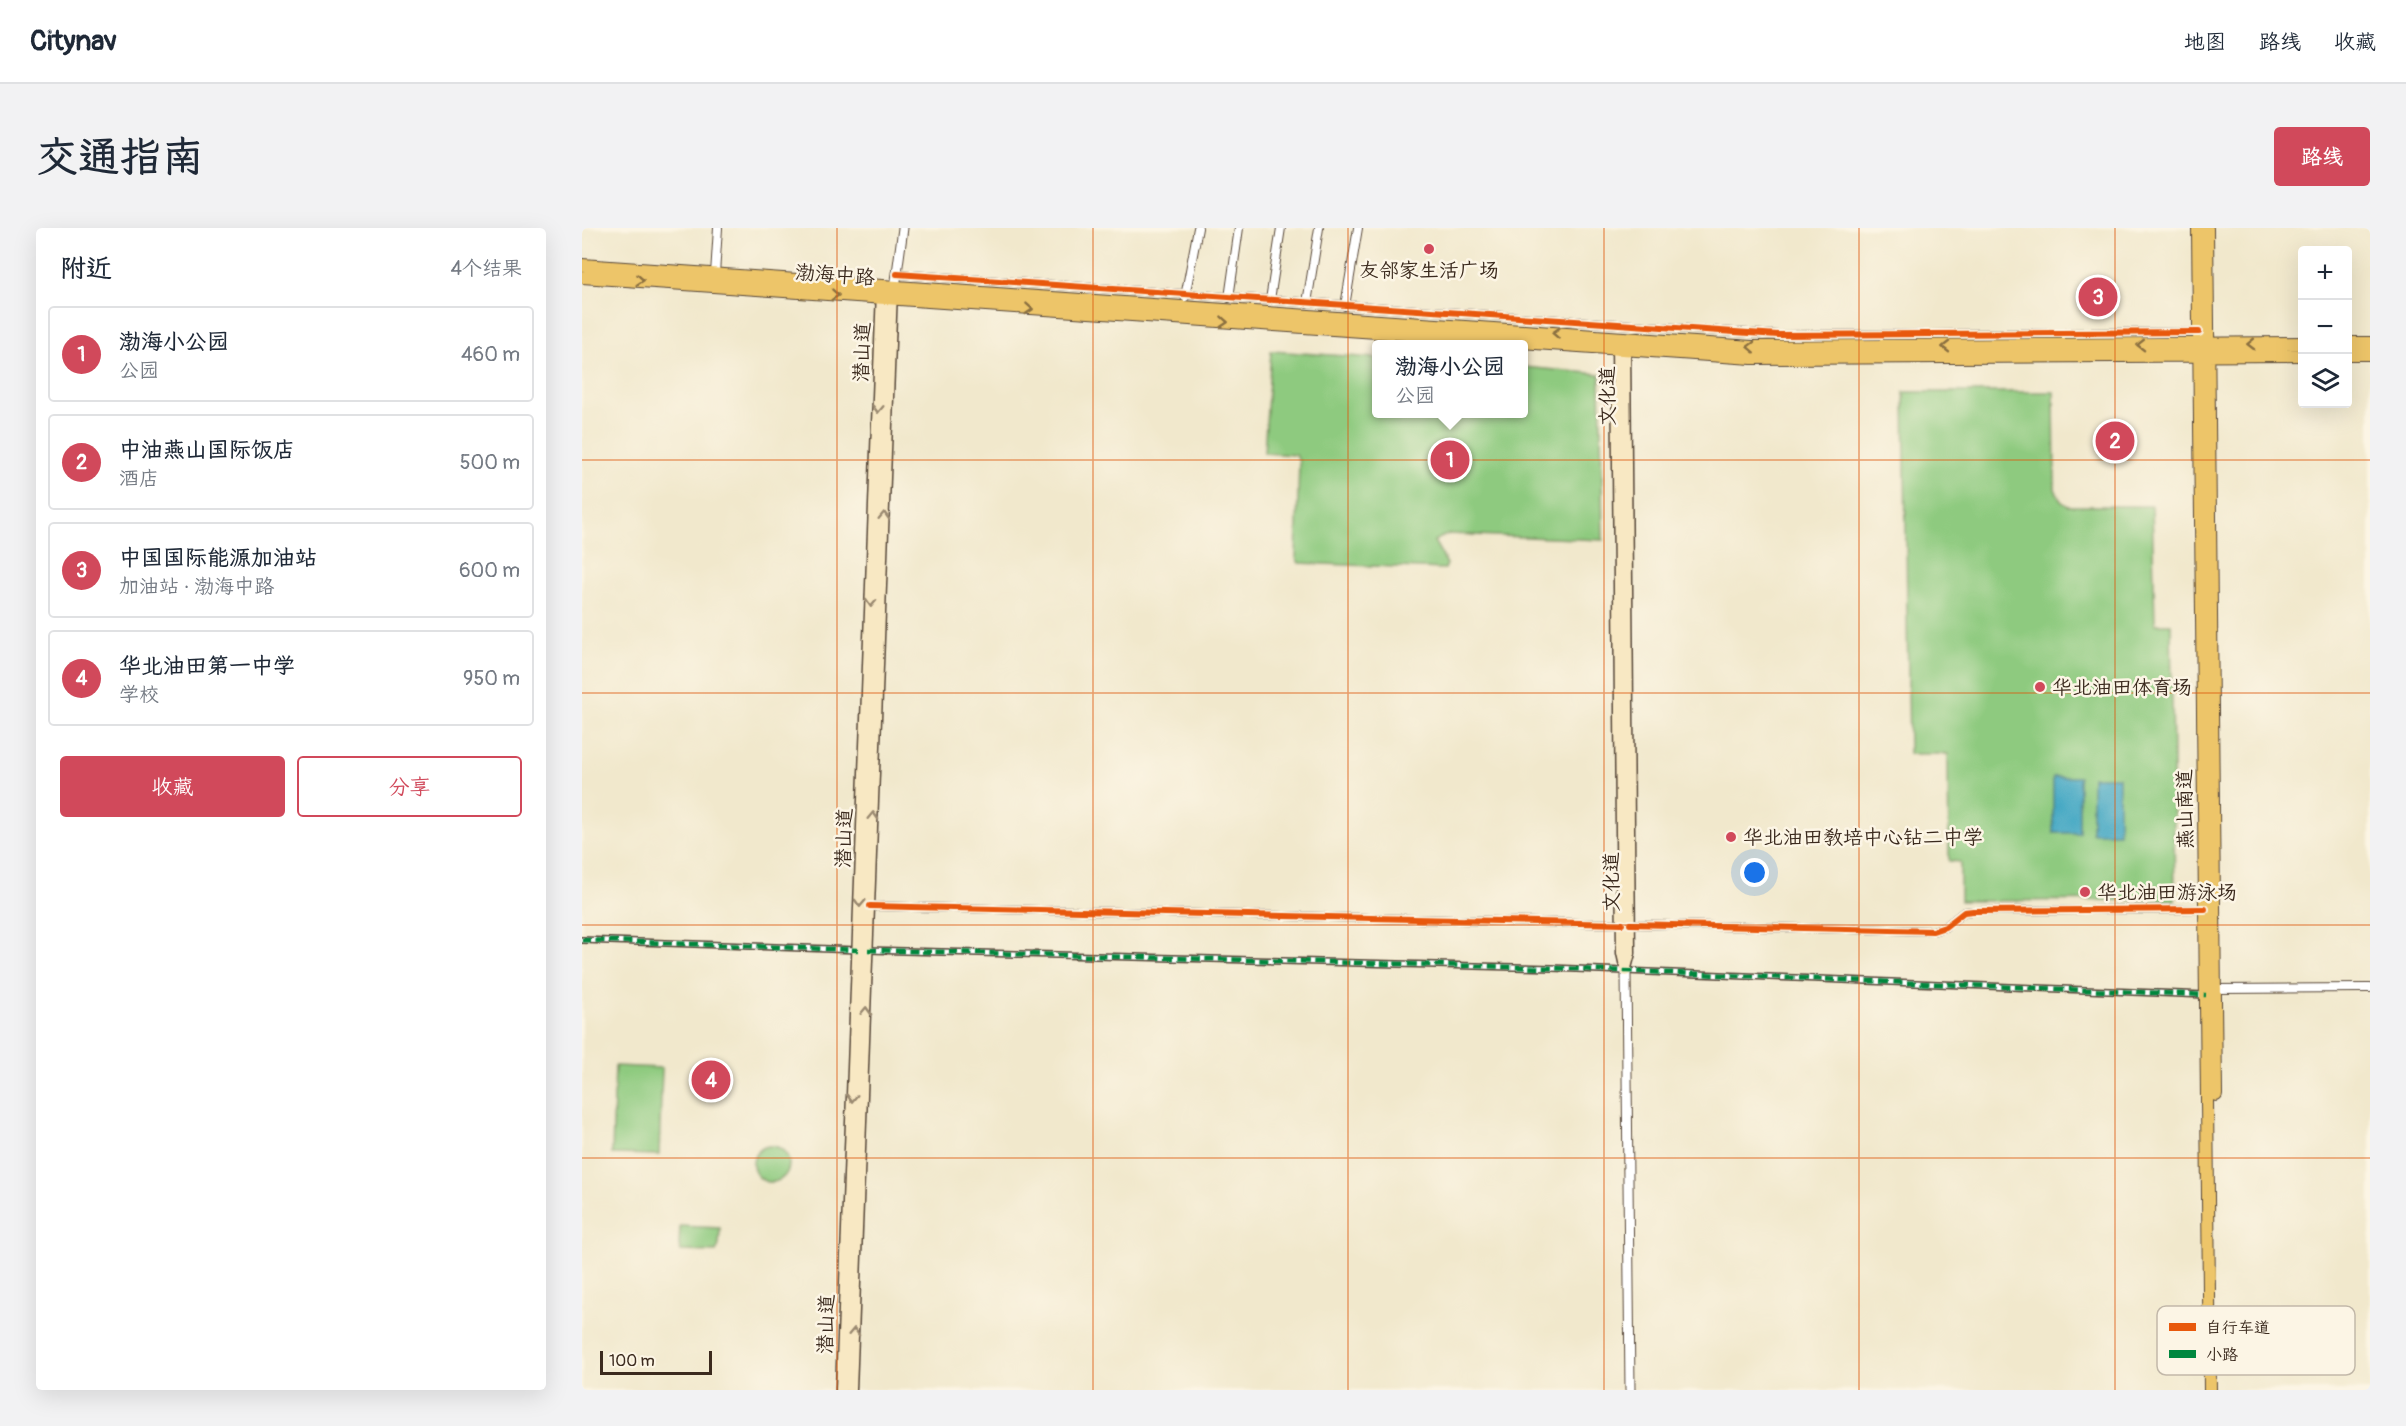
<!DOCTYPE html>
<html lang="zh">
<meta charset="utf-8">
<style>
body{margin:0;font-family:Pangolin,"LXGW WenKai TC",sans-serif;background:#f2f2f3;color:#1f2937}
.controls{position:absolute;right:18px;top:18px;display:grid;overflow:hidden;border-radius:6px;box-shadow:0 6px 24px #0002}
.controls button{width:54px;height:54px;display:grid;place-items:center;padding:0;border:0;border-bottom:2px solid #e0e1e3;background:#fff;color:#1f2937;font:30px sans-serif}
.scale{position:absolute;left:18px;bottom:15px;width:112px;box-sizing:border-box;padding-left:6px;border:3px solid #3b2a1e;border-top:0;font-size:16px;line-height:21px;white-space:nowrap;color:#3b2a1e;-webkit-text-stroke:4px #fcf5e5;paint-order:stroke}
.you{position:absolute;left:1173px;top:645px;width:21px;height:21px;margin:-15px;border:4px solid #fff;border-radius:50%;background:#1a73e8;box-shadow:0 0 0 9px #1a73e833}
.badge{display:grid;place-items:center;width:39px;height:39px;border-radius:50%;background:#d1495b;color:#fff;font-size:20px;font-weight:700}
.pin{position:absolute;translate:-50% -50%;border:3px solid #fff;box-shadow:0 2px 6px #0006}
.popup{position:absolute;left:790px;top:112px;width:156px;height:78px;box-sizing:border-box;display:grid;place-content:center;border-radius:6px;background:#fff;filter:drop-shadow(0 2px 4px #0005);font-size:20px;white-space:nowrap;color:#747a83}
.popup b{font-size:22px;color:#1f2937}
.popup::after{content:'';position:absolute;left:50%;top:100%;margin-left:-12px;border:12px solid transparent;border-top-color:#fff}
.list{margin:0;padding:0;list-style:none}
h2{display:flex;justify-content:space-between;align-items:center;height:78px;margin:0;padding:0 24px;font-size:26px}
h2 small{font-size:20px;font-weight:400;color:#747a83}
.list li{display:grid;grid-template-columns:39px 1fr auto;gap:18px;align-items:center;box-sizing:border-box;height:96px;margin:0 12px 12px;padding:0 12px;border:2px solid #e0e1e3;border-radius:6px}
.list b{display:block;font-size:22px;white-space:nowrap}
.list p{margin:0;font-size:20px;white-space:nowrap;color:#747a83}
.list em{font-size:20px;font-style:normal;color:#747a83}
.actions{display:flex;gap:12px;padding:18px 24px}
.actions a{flex:1;padding:14px 0;border:2px solid #d1495b;border-radius:6px;text-align:center;font-size:21px;color:#d1495b}
.actions .main{background:#d1495b;color:#fff}
.icon{flex:none;width:33px;height:33px;fill:none;stroke:currentColor;stroke-width:2;stroke-linecap:round;stroke-linejoin:round}
.map{position:relative;flex:none;width:1788px;height:1162px;overflow:hidden;border-radius:6px}
header{display:flex;align-items:center;gap:36px;box-sizing:border-box;height:84px;padding:0 30px;background:#fff;border-bottom:2px solid #e0e1e3}
header strong{font-size:28px}
nav{display:flex;gap:33px;margin-inline-start:auto;font-size:21px}
.intro{display:flex;align-items:center;justify-content:space-between;box-sizing:border-box;height:144px;padding:0 36px}
h1{margin:0;font-size:42px}
.button{padding:15px 27px;border-radius:6px;background:#d1495b;color:#fff;font-size:21px;font-weight:700}
main{display:flex;gap:36px;padding:0 36px}
aside{flex:1;background:#fff;border-radius:6px;box-shadow:0 6px 24px #0002}
.map>svg:first-child{display:block}
.green{fill:#8eca7f;stroke:#647a4e;stroke-width:1.5}
.water{fill:#45a8c4;stroke:#406971;stroke-width:1.5}
.lines{fill:none;stroke-linecap:round;stroke-linejoin:round}
.pedestrian-casing{stroke:#564638;stroke-width:8}
.minor-casing{stroke:#564638;stroke-width:10}
.tertiary-casing{stroke:#564638;stroke-width:11}
.secondary-casing{stroke:#564638;stroke-width:13}
.primary-casing{stroke:#564638;stroke-width:14}
.pedestrian{stroke:#fff;stroke-width:5}
.minor{stroke:#fff;stroke-width:8}
.tertiary{stroke:#fff;stroke-width:9}
.secondary{stroke:#f8e8c3;stroke-width:10}
.primary{stroke:#edc569;stroke-width:12}
.quiet{stroke:#00873e;stroke-width:4.5;stroke-dasharray:9 4.5;stroke-linecap:butt}
.cycleway-casing{stroke:#fcf5e5;stroke-width:10}
.cycleway{stroke:#e8590c;stroke-width:6}
.oneway{stroke:#8b7040}
.oneway2{stroke:#9a8970}
.grid{fill:none;stroke:#df570d;stroke-width:1.5;stroke-opacity:0.55}
.poi-dot{fill:#d1495b;stroke:#fcf5e5;stroke-width:2}
.labels{text-anchor:middle;dominant-baseline:central;stroke-width:5;stroke-linejoin:round;paint-order:stroke}
.poi-label{font-size:20px;fill:#3b2a1e;stroke:#fcf5e5;text-anchor:start}
.street-label{font-size:20px;fill:#3b2a1e;stroke:#fcf5e5}
.key{fill:#fcf5e5;stroke:#c2b8a9;stroke-width:1.5}
.key-label{font-size:16px;fill:#3b2a1e}
</style>
<header>
<strong>Citynav</strong>
<nav><a>地图</a><a>路线</a><a>收藏</a></nav>
</header>
<div class="intro"><h1>交通指南</h1><a class="button">路线</a></div>
<main>
<aside>
<h2>附近<small>4个结果</small></h2>
<ul class="list">
<li><span class="badge">1</span><div><b>渤海小公园</b><p>公园</p></div><em>460 m</em></li>
<li><span class="badge">2</span><div><b>中油燕山国际饭店</b><p>酒店</p></div><em>500 m</em></li>
<li><span class="badge">3</span><div><b>中国国际能源加油站</b><p>加油站 · 渤海中路</p></div><em>600 m</em></li>
<li><span class="badge">4</span><div><b>华北油田第一中学</b><p>学校</p></div><em>950 m</em></li>
</ul>
<div class="actions"><a class="main">收藏</a><a>分享</a></div>
</aside>
<div class="map">
<svg width="1788" height="1162" viewBox="0 0 1788 1162">
<rect width="100%" height="100%" fill="#fcf5e5"/>
<filter id="ink" filterUnits="userSpaceOnUse"><feTurbulence type="fractalNoise" baseFrequency=".0167" numOctaves="2"/><feDisplacementMap in="SourceGraphic" scale="12" xChannelSelector="R" yChannelSelector="G"/><feConvolveMatrix kernelMatrix="1 2 1 2 8 2 1 2 1" color-interpolation-filters="sRGB"/></filter>
<filter id="wash" filterUnits="userSpaceOnUse"><feTurbulence type="fractalNoise" baseFrequency=".008" numOctaves="4" result="noise"/><feDisplacementMap in="SourceGraphic" scale="24" xChannelSelector="R" yChannelSelector="G"/><feGaussianBlur stdDeviation="1.35" result="paint"/><feColorMatrix in="noise" values="0 0 0 0 0 0 0 0 0 0 0 0 0 0 0 0 0 1.4 0 .05"/><feComposite in="paint" operator="in"/></filter>
<g filter="url(#wash)">
<rect width="100%" height="100%" fill="#f1e8cc"/>
<path class="green" d="M689 123 794 130V186H942V139L1018 146 1021 312 866 306 852 313 865 336 863 341 717 335 714 330 717 234 714 227 682 225Z
M1322 164H1472L1473 261 1479 273 1486 278H1570L1573 396H1589L1593 672 1378 673V634L1367 633 1366 526H1327Z
M33 838 80 840 77 927 30 926Z
M171 936a18 18 0 1 1 36 0a18 18 0 1 1-36 0Z
M98 998 138 1000 137 1017 134 1024 99 1023 97 1017Z"/>
<path class="water" d="M1471 549H1497V605H1471Z
M1510 549H1537V605H1510Z"/>
</g>
<g filter="url(#ink)">
<g class="lines">
<defs>
<path id="pedestrian" d="M0 712 276 722
M286 722 970 740 1624 767"/>
<path id="minor" d="M133 46 136 0
M315 46 1196 107 1617 104
M603 69 616 0
M647 70 657 0
M688 72 699 0
M725 75 737 0
M763 78 776 0
M288 678 1040 696
M1048 696 1351 703 1363 699 1382 684 1391 683 1623 681
M1633 761 1788 760"/>
<path id="tertiary" d="M313 60 321 0
M1044 743 1048 1162"/>
<path id="secondary" d="M1035 114 1040 725 1044 743
M1043 114 1048 725 1044 740
M259 1162 300 62
M269 1162 310 62"/>
<path id="primary" d="M1616 0 1628 1162
M1625 0 1634 867
M0 37 1170 119 1720 115
M0 49 1170 130 1720 127
M1766 115H1788
M1766 126H1788"/>
</defs>
<use href="#pedestrian" class="pedestrian-casing"/>
<use href="#minor" class="minor-casing"/>
<use href="#tertiary" class="tertiary-casing"/>
<use href="#secondary" class="secondary-casing"/>
<use href="#primary" class="primary-casing"/>
<use href="#pedestrian" class="pedestrian"/>
<use href="#minor" class="minor"/>
<use href="#tertiary" class="tertiary"/>
<use href="#secondary" class="secondary"/>
<use href="#primary" class="primary"/>
<path class="quiet" d="M0 712 276 722
M286 722 970 740 1624 767"/>
<defs>
<path id="cycleway" d="M315 46 1196 107 1617 104
M288 678 1040 696
M1048 696 1351 703 1363 699 1382 684 1391 683 1623 681"/>
</defs>
<use href="#cycleway" class="cycleway-casing"/>
<use href="#cycleway" class="cycleway"/>
</g>
<defs><path id="oneway-chevron" d="M-2-3.5L2.5 0L-2 3.5" fill="none" stroke-width="1.6" stroke-linecap="round" stroke-linejoin="round" transform="scale(1.5)"/></defs>
<g class="oneway">
<use href="#oneway-chevron" transform="translate(58 52) rotate(4)"/>
<use href="#oneway-chevron" transform="translate(253 67) rotate(4)"/>
<use href="#oneway-chevron" transform="translate(447 81) rotate(4)"/>
<use href="#oneway-chevron" transform="translate(642 94) rotate(4)"/>
<use href="#oneway-chevron" transform="translate(974 105) rotate(-176)"/>
<use href="#oneway-chevron" transform="translate(1669 116) rotate(179)"/>
<use href="#oneway-chevron" transform="translate(1559 117) rotate(179)"/>
<use href="#oneway-chevron" transform="translate(1169 119) rotate(-178)"/>
<use href="#oneway-chevron" transform="translate(1364 119) rotate(180)"/>
</g>
<g class="oneway2">
<use href="#oneway-chevron" transform="translate(296 181) rotate(92)"/>
<use href="#oneway-chevron" transform="translate(302 288) rotate(-88)"/>
<use href="#oneway-chevron" transform="translate(289 375) rotate(92)"/>
<use href="#oneway-chevron" transform="translate(291 588) rotate(-88)"/>
<use href="#oneway-chevron" transform="translate(278 675) rotate(92)"/>
<use href="#oneway-chevron" transform="translate(284 783) rotate(-88)"/>
<use href="#oneway-chevron" transform="translate(270 870) rotate(92)"/>
<use href="#oneway-chevron" transform="translate(272 1104) rotate(-88)"/>
</g>
</g>
<path class="grid" d="M255 0V1162M511 0V1162M766 0V1162M1022 0V1162M1277 0V1162M1533 0V1162M0 232H1788M0 465H1788M0 697H1788M0 930H1788"/>
<g class="poi-dot">
<circle cx="847" cy="21" r="6"/>
<circle cx="1458" cy="459" r="6"/>
<circle cx="1149" cy="609" r="6"/>
<circle cx="1503" cy="664" r="6"/>
</g>
<g class="labels">
<g class="poi-label">
<text x="847" y="42" text-anchor="middle">友邻家生活广场</text>
<text x="1470" y="459">华北油田体育场</text>
<text x="1161" y="609">华北油田教培中心钻二中学</text>
<text x="1515" y="664">华北油田游泳场</text>
</g>
<g class="street-label">
<text transform="translate(253 47) rotate(4)">渤海中路</text>
<text transform="translate(280 124) rotate(-88)">潜山道</text>
<text transform="translate(1025 168) rotate(-90)">文化道</text>
<text transform="translate(1603 581) rotate(-91)">燕山南道</text>
<text transform="translate(262 610) rotate(-88)">潜山道</text>
<text transform="translate(1029 654) rotate(-90)">文化道</text>
<text transform="translate(244 1096) rotate(-88)">潜山道</text>
</g>
</g>
<rect x="1575" y="1078" width="198" height="69" rx="9" class="key"/>
<rect x="1587" y="1095" width="27" height="8" fill="#e8590c"/>
<rect x="1587" y="1122" width="27" height="8" fill="#00873e"/>
<g class="key-label">
<text x="1624" y="1105">自行车道</text>
<text x="1624" y="1132">小路</text>
</g>
</svg>
<div class="controls">
<button>+</button>
<button>−</button>
<button><svg class="icon" aria-label="layers" viewBox="0 0 24 24"><path d="M12 4l9 5-9 5-9-5zM3 14l9 5 9-5"/></svg></button>
</div>
<div class="scale">100 m</div>
<div class="you"></div>
<div class="pin badge" style="left:868px;top:232px">1</div>
<div class="popup"><b>渤海小公园</b>公园</div>
<div class="pin badge" style="left:1533px;top:213px">2</div>
<div class="pin badge" style="left:1516px;top:69px">3</div>
<div class="pin badge" style="left:129px;top:852px">4</div>
</div>
</main>
